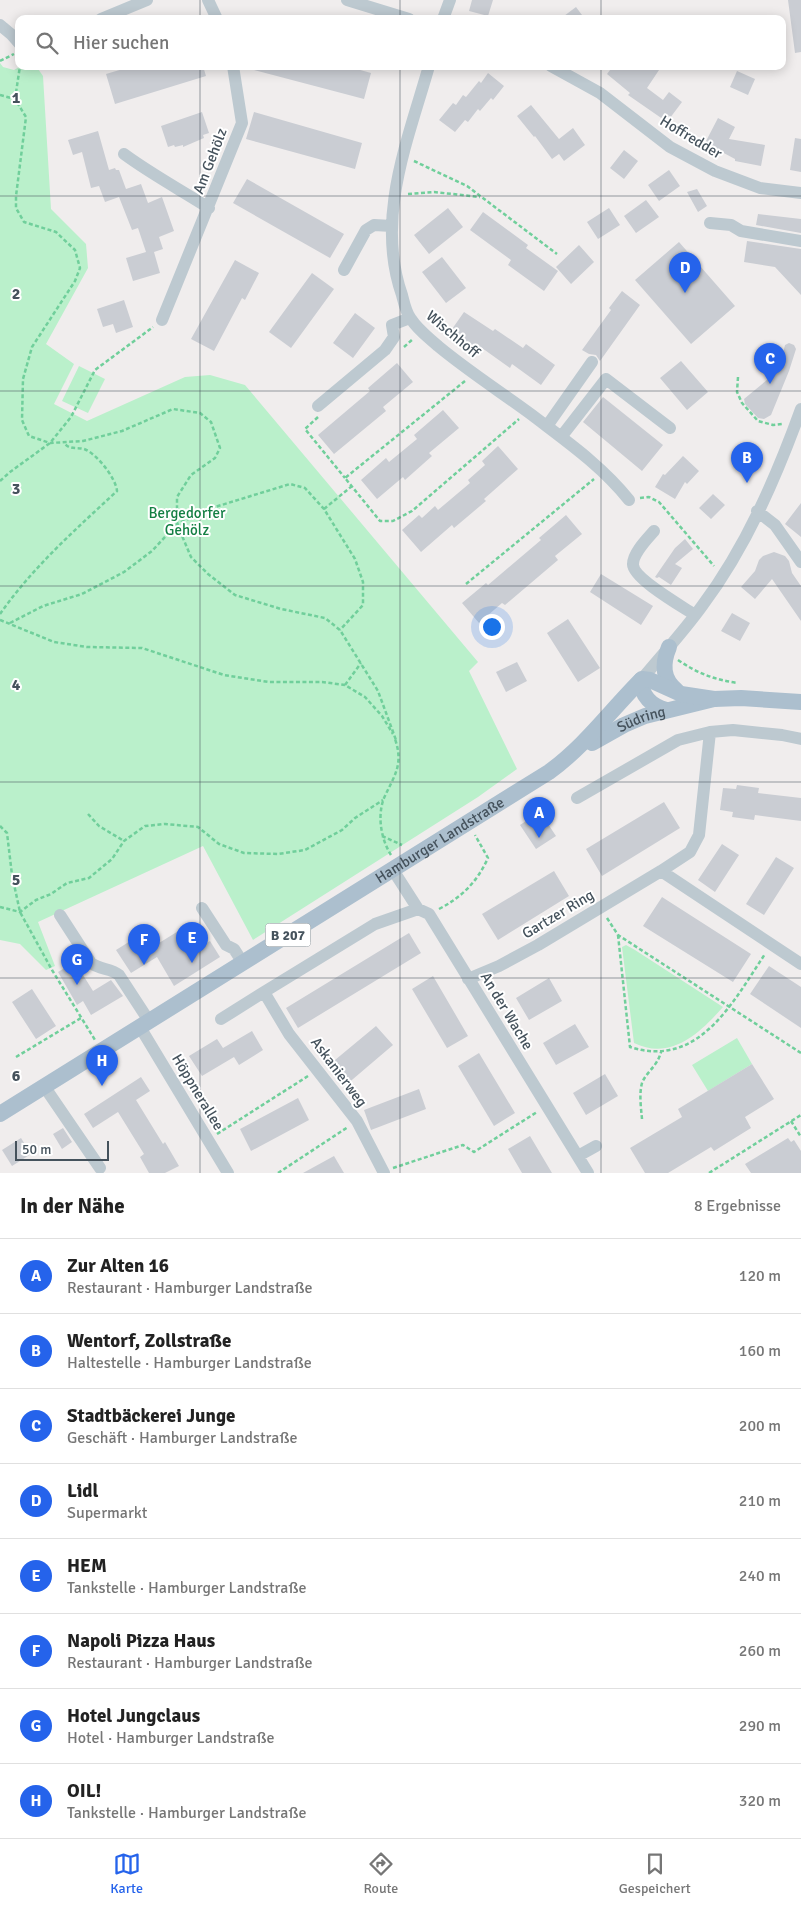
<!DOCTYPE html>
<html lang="de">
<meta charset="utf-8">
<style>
body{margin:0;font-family:Signika,sans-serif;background:#f2f2f2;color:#222}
.scale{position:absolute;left:15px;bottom:12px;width:94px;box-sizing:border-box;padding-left:5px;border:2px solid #45525c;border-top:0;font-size:14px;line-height:18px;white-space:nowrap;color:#45525c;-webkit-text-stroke:4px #fff;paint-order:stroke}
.you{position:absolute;left:491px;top:626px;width:18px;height:18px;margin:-12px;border:4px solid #fff;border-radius:50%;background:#1a73e8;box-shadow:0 0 0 8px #1a73e833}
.badge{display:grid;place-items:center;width:32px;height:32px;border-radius:50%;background:#2563eb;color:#fff;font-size:16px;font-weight:700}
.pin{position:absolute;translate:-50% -41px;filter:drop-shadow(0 1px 2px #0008)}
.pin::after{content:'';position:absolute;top:26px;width:18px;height:15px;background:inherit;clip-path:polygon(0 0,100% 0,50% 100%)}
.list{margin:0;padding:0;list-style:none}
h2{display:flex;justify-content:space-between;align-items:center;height:65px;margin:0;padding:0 20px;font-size:21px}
h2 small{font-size:16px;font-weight:400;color:#767676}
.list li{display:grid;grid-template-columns:32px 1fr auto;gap:15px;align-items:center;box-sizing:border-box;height:75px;padding:0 20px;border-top:1px solid #e0e0e0}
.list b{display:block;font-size:19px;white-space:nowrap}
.list p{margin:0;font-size:16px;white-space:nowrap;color:#767676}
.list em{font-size:16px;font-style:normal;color:#767676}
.icon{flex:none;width:28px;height:28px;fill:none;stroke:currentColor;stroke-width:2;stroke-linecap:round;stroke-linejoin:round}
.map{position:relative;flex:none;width:801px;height:1173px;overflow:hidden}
.search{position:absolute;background:#fff;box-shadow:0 2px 12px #0003;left:15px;right:15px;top:15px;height:55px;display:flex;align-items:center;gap:12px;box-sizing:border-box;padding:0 18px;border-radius:10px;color:#767676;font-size:19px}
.sheet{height:665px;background:#fff}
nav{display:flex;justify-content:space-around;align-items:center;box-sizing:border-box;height:70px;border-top:1px solid #e0e0e0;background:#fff;font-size:14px;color:#767676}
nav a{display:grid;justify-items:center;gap:2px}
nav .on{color:#2563eb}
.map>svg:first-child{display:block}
.green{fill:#baf0cb}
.building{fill:#cacdd3}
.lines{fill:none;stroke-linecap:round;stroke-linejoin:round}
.path{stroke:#70cf9b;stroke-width:2.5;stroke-dasharray:4 2.5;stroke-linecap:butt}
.minor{stroke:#bdc9d0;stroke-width:12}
.major{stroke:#acbfce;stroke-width:16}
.grid{fill:none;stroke:#45525c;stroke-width:1;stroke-opacity:0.55}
.labels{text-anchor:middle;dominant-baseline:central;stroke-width:4;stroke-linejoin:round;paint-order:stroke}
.shield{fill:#fff;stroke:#7d868d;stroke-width:1}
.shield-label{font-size:14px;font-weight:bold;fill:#45525c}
.street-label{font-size:15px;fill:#45525c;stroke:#fff}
.park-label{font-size:15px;fill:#137f43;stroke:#fff}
.grid-label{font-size:16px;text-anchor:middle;font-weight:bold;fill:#45525c;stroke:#fff;stroke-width:4;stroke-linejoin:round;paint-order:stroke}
</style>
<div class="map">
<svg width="801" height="1173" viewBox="0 0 801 1173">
<rect width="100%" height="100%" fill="#f0eded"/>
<path class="green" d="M0 63 3 67 14 70 21 66H36L43 76 51 209 86 244 88 268 46 344 74 364 54 404 87 421 185 377 210 375 245 385 478 662 469 671 517 769 478 797 253 940 203 846 38 922 55 966 46 970 20 944 0 940Z
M79 366 105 379 88 413 62 401Z
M626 945 635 950 723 1007C700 1033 671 1061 634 1043L622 947Z
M737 1038 752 1064 708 1091 692 1065Z"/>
<path class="building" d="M472 0H493L488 16 469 11Z
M788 0H801V52L795 53Z
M576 7 585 19H560Z
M133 66H203L206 76 115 104 106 74Z
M255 66H346L371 73 364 99 254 70Z
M613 66H654L659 70 647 88 663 100 669 92 682 102 667 122 628 95 630 93 607 74Z
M737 71 755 79 748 95 730 87Z
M488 73 504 86 493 100 491 98 480 111 478 109 468 122 465 120 455 132 439 120 453 103 456 105 463 95 466 97 479 81 481 83Z
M531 105 559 139 573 128 585 145 564 161 559 154 552 159 535 136 534 137 517 116Z
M202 112 209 133 203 135 204 138 183 147V145L175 147 174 145 168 147 161 126Z
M254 112 362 143 355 169 246 139Z
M718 118 735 127 729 139 765 145 761 166 735 161V159L705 143Z
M98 131 109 170 115 168 116 170H119L126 189 141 184 148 203 162 197 174 231 159 237 163 249 154 252 160 273 133 281 126 258 146 252 138 228 132 230 119 197 105 202 99 186 91 188 82 152 73 155 68 140Z
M795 138 801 139V172L790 170Z
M624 150 638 161 624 179 610 168Z
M669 170 680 186 659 201 648 185Z
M247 179 344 234 330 258 233 203Z
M697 189 707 206 698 212 687 192Z
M646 200 659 217 636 233 624 216Z
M448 208 463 227 429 254 414 235Z
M609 208 620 225 598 239 587 222Z
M483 212 528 245 526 248 558 271 544 291 508 265 511 260 470 230Z
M758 214 801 219V233L756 225Z
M747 241 801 249V295L775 267 744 262Z
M679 242 735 306 691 344 635 280Z
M579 245 594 262 571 284 556 267Z
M442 257 466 288 446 303 422 272Z
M235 260 259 273 245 300 242 298 214 351 191 339Z
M312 273 334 289 291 348 269 332Z
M622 291 640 305 600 361 596 355 589 354 582 350 611 310 609 308Z
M124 300 133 327 116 333 113 324 103 327 97 309Z
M464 312 493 331 495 329 523 348 526 344 555 365 541 385 512 364 510 368 482 348 479 352 450 332Z
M355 313 375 328 353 358 333 343Z
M789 343 794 345 796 349 789 371 771 415 764 419 758 418 745 404 744 399 779 370 785 345Z
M681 361 708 392 687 410 660 378Z
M397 363 413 382 383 407 386 411 334 454 318 435 370 391 368 388Z
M603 397 663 445 642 471 583 422Z
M443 410 459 428 429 453 432 456 405 480 403 477 377 499 361 480 386 458 389 462 417 439 414 435Z
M498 446 518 469 484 499 486 501 454 528 452 525 421 552 402 530 419 515 422 518 435 506 438 510 470 483 468 480 485 465 482 461Z
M683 456 699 471 687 484 685 482 675 499 655 487 663 474 665 475Z
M713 494 725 505 711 519 699 508Z
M801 503V537L785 524Z
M566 515 582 534 555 556 558 560 505 605 502 603 479 623 462 603 486 583 488 585 541 540 539 538Z
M685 539 693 549 675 564 682 568 671 585 659 577 657 578 655 577 675 548Z
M774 552 785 556 789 561 792 573 801 586V621L772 579 755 599 741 587 755 571 759 560 763 556Z
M601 574 653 606 641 625 590 592Z
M732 613 750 623 740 641 721 631Z
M568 619 600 668 578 682 547 633Z
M517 662 527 681 506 692 496 672Z
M737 785 759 788 758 793 801 798V821L755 815 754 820 732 817 733 812 720 810 723 788 736 789Z
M664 802 680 828 602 876 586 849Z
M540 812 556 836 536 849 520 825Z
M722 844 739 855 715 892 698 880Z
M776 857 794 868 764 915 746 904Z
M554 871 569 896 498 940 482 914Z
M662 897 751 954 733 982 643 926Z
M180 930 194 951 210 941 220 957 174 986 157 957 131 973 116 950 140 935 147 945 157 939 159 943Z
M409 933 421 953 298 1028 286 1008Z
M75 962 93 991 111 980 123 996 91 1015 83 1001 77 1005 58 972Z
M769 966 801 987V1028L750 994Z
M433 976 468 1036 447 1048 412 989Z
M549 978 562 1001 529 1020 516 998Z
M32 989 56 1026 36 1039 12 1002Z
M575 1024 589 1047 556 1065 543 1043Z
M376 1026 393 1045 346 1085 329 1065Z
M252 1031 263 1050 239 1065 234 1057 202 1076 189 1056 217 1039 223 1048Z
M479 1053 515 1113 494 1126 458 1066Z
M752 1064 774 1099 745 1117 751 1128 714 1151 711 1147 668 1173H645L630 1148 682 1117 678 1109Z
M605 1074 618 1096 586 1115 573 1093Z
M141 1077 150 1091 136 1100 163 1144 165 1142 179 1166 165 1173H149L140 1157 144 1154 118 1112 93 1128 84 1114Z
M419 1089 426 1109 371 1130 364 1110Z
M298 1098 309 1120 251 1151 240 1129Z
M63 1128 72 1142 62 1149 53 1134Z
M530 1136 552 1173H522L508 1149Z
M21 1138 31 1154 12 1166 2 1150Z
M788 1138 791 1142 794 1140 801 1151V1173H751L745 1164Z
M334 1156 344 1173H303Z"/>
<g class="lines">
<path class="path" d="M0 61 14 54
M0 95 15 99 26 117 16 196V208L24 222 56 232 75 250 80 268 75 281 32 347 23 379 22 420 29 436 50 443 83 441 122 431 173 409 200 413 211 422 220 448 215 458 191 475 177 497V524L191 557 208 574 235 595 281 609 325 618 340 630 378 691 396 740
M15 99 20 66
M414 161 467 186 557 254
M408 194 434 192 480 197
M404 347 413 339
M738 377 737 392 742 403 758 421 773 425 782 424
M465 381 345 478 380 521H393L412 511 519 419
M318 417 305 429 345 478
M0 481 10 472 50 443 71 417 95 370 153 327
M640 498 649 497 659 502 714 566
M324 509 352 486
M466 584 594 479
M0 614C33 567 76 529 117 491 116 478 96 453 84 449 77 447 71 450 65 444
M0 620 54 642 87 647 142 648 224 675 269 682H322L345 685 365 697 382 716 393 734
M10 623 43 606 82 594 124 572 152 551 177 524 215 507 290 484 305 488 324 509 355 559 363 582V605L340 630
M678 660C697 673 715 680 738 683
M345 685 361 663
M88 814 99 826 124 841
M0 826 7 833 12 875 20 912 52 970 95 1040
M382 836 402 845
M391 855C381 839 377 816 384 798 394 776 404 765 395 739
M0 907 20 912 36 900 51 894 67 883 89 878 112 859 124 841 145 826 165 824 198 827 219 844 244 853 278 854 305 850 342 830 355 818 383 800
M439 909C462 897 477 882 488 858L475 835
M607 918 618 935 801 1053
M618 935 630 1047C699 1069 733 1002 765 954
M16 1057 81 1018
M642 1119C641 1108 639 1094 642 1083 646 1072 657 1067 661 1052
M791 1121 801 1137
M217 1134 308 1076
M393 1168 463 1145 474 1152 537 1112
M278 1173 348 1127
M709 1173 801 1115"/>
<path class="minor" d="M208 0 217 19
M347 0 409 19
M101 19 147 0
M443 19 450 0
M0 25 12 35 19 43
M429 66C408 140 375 218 402 295 404 303 406 313 411 319 418 330 428 337 438 346 468 371 501 392 532 415 566 441 602 466 629 500
M551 66 600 93 670 147 715 171 760 188 801 193
M124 154C151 174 181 190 209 208
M710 223 731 225 741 231 801 241
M344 270 366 230 374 225 392 226
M162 320 242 123 233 66
M318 406 385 350 394 337 392 325 410 318
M547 426 592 362
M561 437 606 379 670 428
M757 511 775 525 801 562
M654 531C647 539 633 553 633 564 632 578 683 607 695 615
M642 679C662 655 684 631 702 606 746 547 776 478 801 409
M577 798 678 740 710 732 733 730 782 735 801 739
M393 870 418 909 429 914 588 1173
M661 871 801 964
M202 908 226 945 234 949 243 963
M60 915 91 963C100 970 111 968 119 975L149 1021
M468 979 499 966 538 945 661 871 690 852 699 835 710 732
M221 1019 264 992
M140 1027 228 1173
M44 1086 100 1168
M578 1156 596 1146
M384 1173 357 1121 289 1034 264 992 375 924 418 909"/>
<g class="major">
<path d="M669 647C662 664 662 679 677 691"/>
<path d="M641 680C641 696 652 706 666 710"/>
<path id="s1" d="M592 743 624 725 645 716 714 699 741 698 801 702"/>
<path id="s2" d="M0 1114 549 772C585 746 610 711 642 679L650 680 681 694 714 699"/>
</g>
</g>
<path class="grid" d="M200 0V19M400 0V19M601 0V19M200 66V1173M400 66V1173M601 66V1173M0 196H801M0 391H801M0 586H801M0 782H801M0 978H801"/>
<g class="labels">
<rect class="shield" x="265.5" y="923.5" width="45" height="23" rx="4"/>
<g class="shield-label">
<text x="288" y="935">B 207</text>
</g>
<g class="street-label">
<text transform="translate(691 137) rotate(31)">Hoffredder</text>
<text transform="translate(210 161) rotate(-69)">Am Gehölz</text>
<text transform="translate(453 334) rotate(40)">Wischhoff</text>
<text stroke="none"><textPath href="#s1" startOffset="55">Südring</textPath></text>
<text stroke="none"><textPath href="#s2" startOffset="518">Hamburger Landstraße</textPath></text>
<text transform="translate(558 914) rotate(-31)">Gartzer Ring</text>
<text transform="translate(507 1011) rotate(59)">An der Wache</text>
<text transform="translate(339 1072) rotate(53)">Askanierweg</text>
<text transform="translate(198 1092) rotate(59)">Höppnerallee</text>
</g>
<g class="park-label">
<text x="187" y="513">Bergedorfer<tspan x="187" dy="17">Gehölz</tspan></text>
</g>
</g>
<g class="grid-label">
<text x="16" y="103">1</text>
<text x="16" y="299">2</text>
<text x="16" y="494">3</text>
<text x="16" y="690">4</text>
<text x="16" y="885">5</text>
<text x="16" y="1081">6</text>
</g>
</svg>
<div class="scale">50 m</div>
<div class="you"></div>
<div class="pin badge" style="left:539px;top:838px">A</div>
<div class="pin badge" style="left:747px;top:483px">B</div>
<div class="pin badge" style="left:770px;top:384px">C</div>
<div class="pin badge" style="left:685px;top:293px">D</div>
<div class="pin badge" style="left:192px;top:963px">E</div>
<div class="pin badge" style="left:144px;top:965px">F</div>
<div class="pin badge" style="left:77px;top:985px">G</div>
<div class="pin badge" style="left:102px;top:1086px">H</div>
<div class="search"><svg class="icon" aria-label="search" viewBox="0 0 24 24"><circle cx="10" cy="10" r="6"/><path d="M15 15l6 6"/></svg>Hier suchen</div>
</div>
<section class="sheet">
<h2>In der Nähe<small>8 Ergebnisse</small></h2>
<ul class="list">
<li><span class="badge">A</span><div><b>Zur Alten 16</b><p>Restaurant · Hamburger Landstraße</p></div><em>120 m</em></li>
<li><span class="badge">B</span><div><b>Wentorf, Zollstraße</b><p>Haltestelle · Hamburger Landstraße</p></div><em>160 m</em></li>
<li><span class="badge">C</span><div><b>Stadtbäckerei Junge</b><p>Geschäft · Hamburger Landstraße</p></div><em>200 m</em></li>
<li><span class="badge">D</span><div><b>Lidl</b><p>Supermarkt</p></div><em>210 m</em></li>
<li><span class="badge">E</span><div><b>HEM</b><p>Tankstelle · Hamburger Landstraße</p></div><em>240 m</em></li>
<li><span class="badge">F</span><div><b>Napoli Pizza Haus</b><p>Restaurant · Hamburger Landstraße</p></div><em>260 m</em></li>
<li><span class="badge">G</span><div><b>Hotel Jungclaus</b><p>Hotel · Hamburger Landstraße</p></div><em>290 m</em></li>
<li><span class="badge">H</span><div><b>OIL!</b><p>Tankstelle · Hamburger Landstraße</p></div><em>320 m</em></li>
</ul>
</section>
<nav>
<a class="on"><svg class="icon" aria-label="map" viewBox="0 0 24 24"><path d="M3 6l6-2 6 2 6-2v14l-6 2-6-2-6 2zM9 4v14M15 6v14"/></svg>Karte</a>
<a><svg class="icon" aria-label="directions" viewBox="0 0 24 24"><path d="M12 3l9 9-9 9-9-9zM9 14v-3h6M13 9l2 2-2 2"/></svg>Route</a>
<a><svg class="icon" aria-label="saved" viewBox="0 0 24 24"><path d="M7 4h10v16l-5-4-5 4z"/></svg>Gespeichert</a>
</nav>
